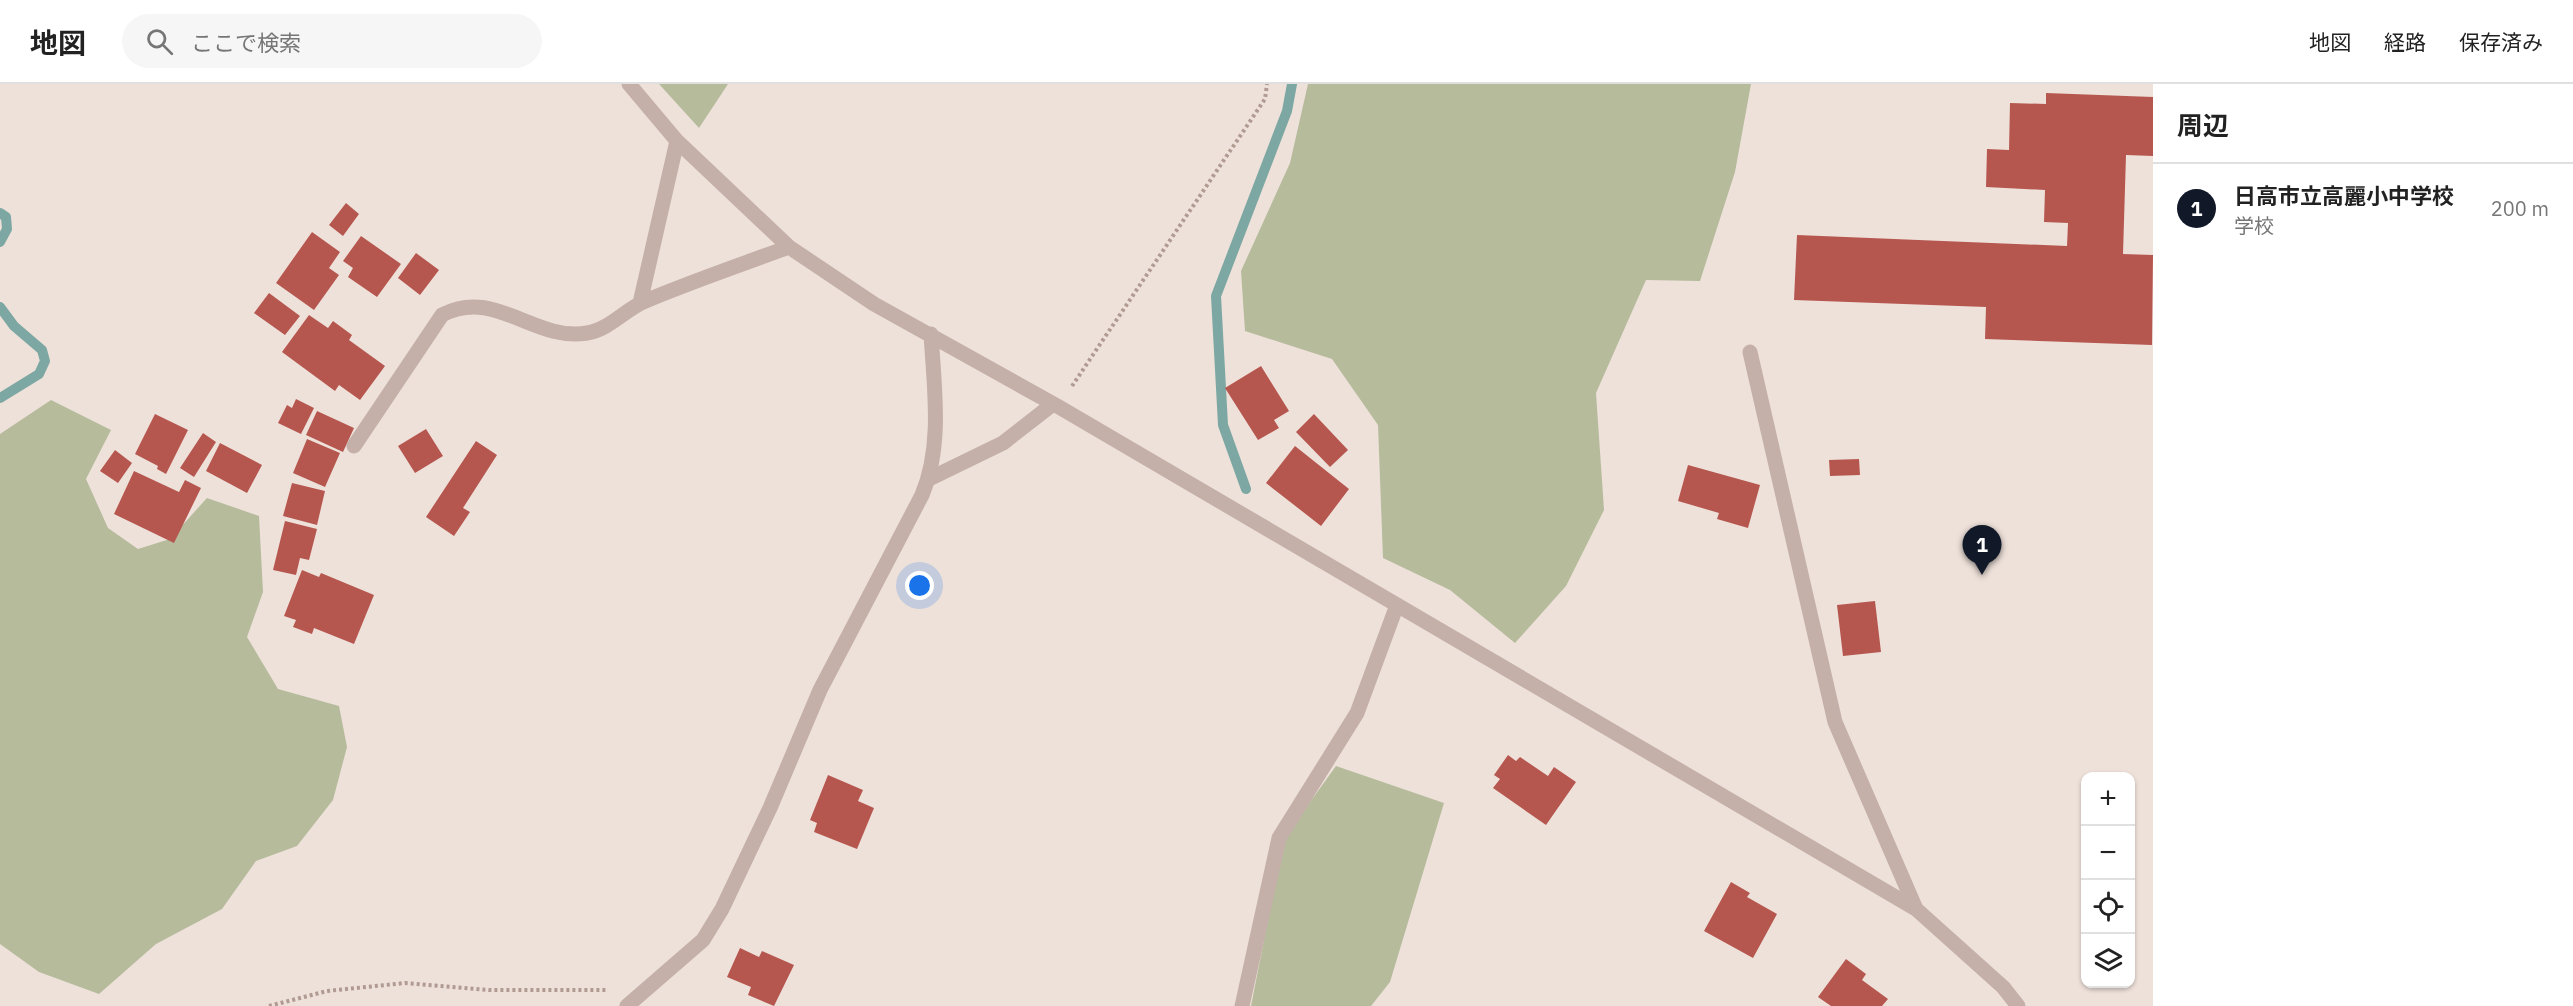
<!DOCTYPE html>
<html lang="ja">
<meta charset="utf-8">
<style>
body{margin:0;font-family:"IBM Plex Sans","Noto Sans JP",sans-serif;background:#f6f6f6;color:#222}
.controls{position:absolute;right:18px;bottom:18px;display:grid;overflow:hidden;border-radius:12px;box-shadow:0 2px 4px #0004}
.controls button{width:54px;height:54px;display:grid;place-items:center;padding:0;border:0;border-bottom:2px solid #e0e0e0;background:#fff;color:#222;font:30px sans-serif}
.you{position:absolute;left:920px;top:502px;width:21px;height:21px;margin:-15px;border:4px solid #fff;border-radius:50%;background:#1a73e8;box-shadow:0 0 0 9px #1a73e833}
.badge{display:grid;place-items:center;width:39px;height:39px;border-radius:50%;background:#111827;color:#fff;font-size:20px;font-weight:700}
.pin{position:absolute;translate:-50% -50px;filter:drop-shadow(0 2px 3px #0008)}
.pin::after{content:'';position:absolute;top:32px;width:21px;height:18px;background:inherit;clip-path:polygon(0 0,100% 0,50% 100%)}
.list{margin:0;padding:0;list-style:none}
h2{display:flex;justify-content:space-between;align-items:center;height:78px;margin:0;padding:0 24px;font-size:26px}
h2 small{font-size:20px;font-weight:400;color:#767676}
.list li{display:grid;grid-template-columns:39px 1fr auto;gap:18px;align-items:center;box-sizing:border-box;height:90px;padding:0 24px;border-top:2px solid #e0e0e0}
.list b{display:block;font-size:22px;white-space:nowrap}
.list p{margin:0;font-size:20px;white-space:nowrap;color:#767676}
.list em{font-size:20px;font-style:normal;color:#767676}
.icon{flex:none;width:33px;height:33px;fill:none;stroke:currentColor;stroke-width:2;stroke-linecap:round;stroke-linejoin:round}
.map{position:relative;flex:none;width:2153px;height:922px;overflow:hidden}
header{display:flex;align-items:center;gap:36px;box-sizing:border-box;height:84px;padding:0 30px;background:#fff;border-bottom:2px solid #e0e0e0}
header strong{font-size:28px}
nav{display:flex;gap:33px;margin-inline-start:auto;font-size:21px}
.search{width:420px;height:54px;background:#f6f6f6;display:flex;align-items:center;gap:15px;box-sizing:border-box;padding:0 21px;border-radius:33px;color:#767676;font-size:22px}
main{display:flex}
aside{flex:1;background:#fff}
.map>svg:first-child{display:block}
.green{fill:#b6bb9c}
.lines{fill:none;stroke-linecap:round;stroke-linejoin:round}
.stream{stroke:#7da7a2;stroke-width:10}
.building{fill:#b6574f}
.path{stroke:#b09a92;stroke-width:4;stroke-dasharray:3 3;stroke-linecap:butt}
.service{stroke:#c4b0a8;stroke-width:15}
.minor{stroke:#c4b0a8;stroke-width:15}
</style>
<header>
<strong>地図</strong>
<div class="search"><svg class="icon" aria-label="search" viewBox="0 0 24 24"><circle cx="10" cy="10" r="6"/><path d="M15 15l6 6"/></svg>ここで検索</div>
<nav><a>地図</a><a>経路</a><a>保存済み</a></nav>
</header>
<main>
<div class="map">
<svg width="2153" height="922" viewBox="0 0 2153 922">
<rect width="100%" height="100%" fill="#eee1da"/>
<path class="green" d="M659 0H728L699 44Z
M1308 0H1751L1735 88 1700 197 1646 196 1596 309 1604 426 1566 502 1515 559 1450 506 1383 474 1378 341 1332 275 1245 247 1241 187 1290 79Z
M51 316 111 346 86 395 108 444 138 465 170 455 207 414 259 432 263 508 247 553 278 605 339 622 347 663 333 716 297 762 256 777 222 825 156 860 99 910 39 888 0 860V350Z
M1336 682 1444 719 1390 898 1371 922H1251L1284 754Z"/>
<g class="lines">
<path class="stream" d="M0 129 6 133 7 145 0 158
M0 223 14 242 42 266 45 277 39 290 0 314
M1246 405 1223 341 1216 212 1287 27 1292 0"/>
</g>
<path class="building" d="M2046 9 2153 13V72L2126 71 2123 170 2153 171 2152 261 1985 255 1986 223 1794 216 1797 151 2067 162 2068 139 2044 138 2045 106 1986 103 1987 65 2009 66 2010 19 2046 20Z
M346 119 359 130 343 152 329 141Z
M312 148 340 168 329 184 339 191 314 226 276 199Z
M361 152 401 180 377 213 348 193 353 184 343 177Z
M416 169 439 186 420 211 398 194Z
M269 209 300 232 285 251 254 229Z
M309 231 328 244 333 237 352 251 349 256 385 282 360 316 339 301 335 307 282 268Z
M1261 282 1289 327 1274 336 1279 344 1258 356 1225 304Z
M296 315 314 324 301 350 278 339 287 321 292 324Z
M317 327 354 344 343 368 306 351Z
M155 330 188 346 166 390 157 385 158 382 135 370Z
M1314 330 1348 366 1330 383 1296 348Z
M426 345 443 372 415 389 398 362Z
M203 349 216 358 194 393 180 384Z
M307 355 340 369 325 403 293 389Z
M476 357 497 371 463 424 470 428 454 452 426 433Z
M220 359 262 381 247 409 206 387Z
M1295 362 1349 405 1321 442 1266 399Z
M115 366 132 379 118 399 100 387Z
M1859 375 1860 391 1830 392 1829 376Z
M1688 381 1760 401 1748 444 1717 435 1719 429 1678 417Z
M134 387 179 408 185 396 201 404 174 459 114 430Z
M292 399 325 407 317 441 283 432Z
M285 437 317 445 309 476 300 474 296 491 273 486Z
M302 486 319 493 321 489 374 511 354 560 314 544 312 550 293 543 296 536 284 532Z
M1875 517 1881 568 1843 572 1837 521Z
M1508 671 1516 677 1520 673 1548 692 1554 683 1576 698 1546 741 1493 704 1500 695 1494 691Z
M828 691 863 706 858 717 874 724 857 765 814 748 817 739 810 736Z
M1731 798 1750 809 1747 813 1777 830 1753 874 1704 847Z
M740 864 759 873 762 867 794 881 774 922 748 911 751 903 727 893Z
M1846 875 1866 890 1862 896 1888 915 1882 922H1831L1818 913Z"/>
<g class="lines">
<path class="path" d="M1072 302 1265 15 1267 0
M269 922 327 907 405 899 489 906H608"/>
<path class="service" d="M929 395 1003 359 1053 320
M1242 922 1279 754 1357 629 1397 521"/>
<path class="minor" d="M629 0 677 57 789 163 874 220 1059 323 1916 825 2003 903 2018 922
M640 219 677 57
M1750 268 1835 638 1916 825
M354 362 442 231C495 203 534 258 587 249 608 246 624 227 643 218 690 198 740 181 789 163
M627 922 703 856 722 825 770 724 820 606 922 411C943 361 934 303 931 250"/>
</g>
</svg>
<div class="controls">
<button>+</button>
<button>−</button>
<button><svg class="icon" aria-label="locate" viewBox="0 0 24 24"><circle cx="12" cy="12" r="6"/><path d="M12 2v4M12 18v4M2 12h4M18 12h4"/></svg></button>
<button><svg class="icon" aria-label="layers" viewBox="0 0 24 24"><path d="M12 4l9 5-9 5-9-5zM3 14l9 5 9-5"/></svg></button>
</div>
<div class="you"></div>
<div class="pin badge" style="left:1982px;top:491px">1</div>
</div>
<aside>
<h2>周辺<small></small></h2>
<ul class="list">
<li><span class="badge">1</span><div><b>日高市立高麗小中学校</b><p>学校</p></div><em>200 m</em></li>
</ul>
</aside>
</main>
